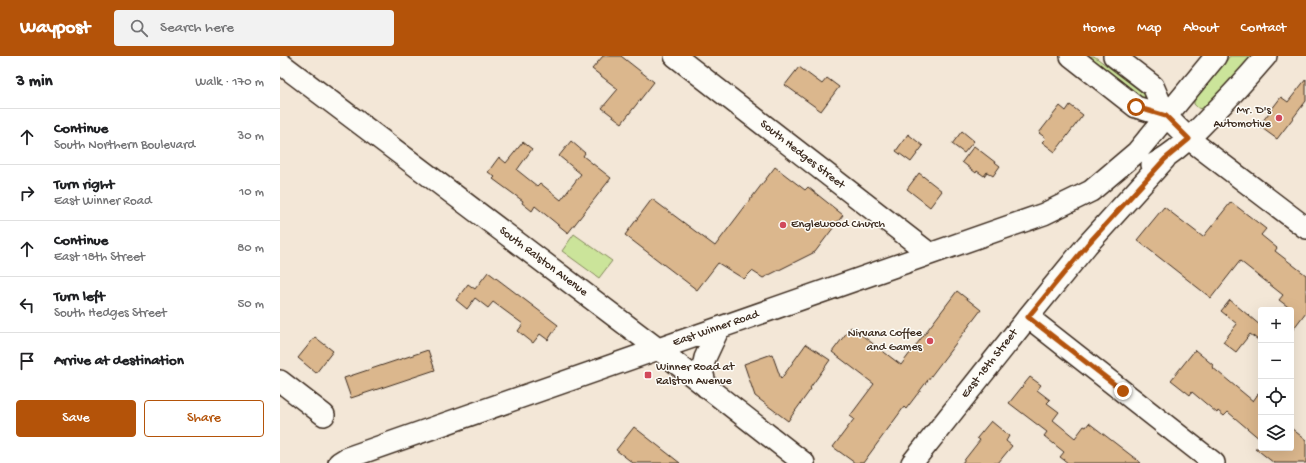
<!DOCTYPE html>
<meta charset="utf-8">
<style>
body{margin:0;font-family:"Gochi Hand",sans-serif;background:#f2f2f2;color:#202124}
.controls{position:absolute;right:12px;bottom:12px;display:grid;overflow:hidden;border-radius:4px;box-shadow:0 4px 16px #0002}
.controls button{width:36px;height:36px;display:grid;place-items:center;padding:0;border:0;border-bottom:1px solid #e0e0e0;background:#fff;color:#202124;font:20px sans-serif}
.stop{position:absolute;width:12px;height:12px;margin:-9px;border:3px solid #b45309;border-radius:50%;background:#fff}
.stop.end{background:#b45309;border-color:#fff;box-shadow:0 1px 4px #0008}
.list{margin:0;padding:0;list-style:none}
h2{display:flex;justify-content:space-between;align-items:center;height:52px;margin:0;padding:0 16px;font-size:17px}
h2 small{font-size:13px;font-weight:400;color:#757577}
.list li{display:grid;grid-template-columns:26px 1fr auto;gap:12px;align-items:center;box-sizing:border-box;height:56px;padding:0 16px;border-top:1px solid #e0e0e0}
.list b{display:block;font-size:15px;white-space:nowrap}
.list p{margin:0;font-size:13px;white-space:nowrap;color:#757577}
.list em{font-size:13px;font-style:normal;color:#757577}
.actions{display:flex;gap:8px;padding:12px 16px}
.actions a{flex:1;padding:9px 0;border:1px solid #b45309;border-radius:4px;text-align:center;font-size:14px;color:#b45309}
.actions .main{background:#b45309;color:#fff}
.icon{flex:none;width:22px;height:22px;fill:none;stroke:currentColor;stroke-width:2;stroke-linecap:round;stroke-linejoin:round}
.map{position:relative;flex:none;width:1026px;height:407px;overflow:hidden}
header{display:flex;align-items:center;gap:24px;box-sizing:border-box;height:56px;padding:0 20px;background:#b45309;color:#fff}
header strong{font-size:19px}
nav{display:flex;gap:22px;margin-inline-start:auto;font-size:14px}
.search{width:280px;height:36px;background:#f2f2f2;display:flex;align-items:center;gap:10px;box-sizing:border-box;padding:0 14px;border-radius:4px;color:#757577;font-size:15px}
main{display:flex}
aside{flex:1;background:#fff}
.map>svg:first-child{display:block}
.green{fill:#cbe49a;stroke:#83875c}
.building{fill:#dbb78d;stroke:#3b2a1e}
.lines{fill:none;stroke-linecap:round;stroke-linejoin:round}
.minor-casing{stroke:#3b2a1e;stroke-width:24}
.minor{stroke:#fdfcf7;stroke-width:21}
.route{stroke:#b45309;stroke-width:5}
.poi-dot{fill:#d1495b;stroke:#fdfcf7;stroke-width:1.5}
.labels{text-anchor:middle;dominant-baseline:central;stroke-width:3;stroke-linejoin:round;paint-order:stroke}
.poi-label{font-size:12px;fill:#3b2a1e;stroke:#fdfcf7;text-anchor:end}
.street-label{font-size:12px;fill:#3b2a1e;stroke:#fdfcf7}
</style>
<header>
<strong>Waypost</strong>
<div class="search"><svg class="icon" aria-label="search" viewBox="0 0 24 24"><circle cx="10" cy="10" r="6"/><path d="M15 15l6 6"/></svg>Search here</div>
<nav><a>Home</a><a>Map</a><a>About</a><a>Contact</a></nav>
</header>
<main>
<aside>
<h2>3 min<small>Walk · 170 m</small></h2>
<ul class="list">
<li><svg class="icon" aria-label="ahead" viewBox="0 0 24 24"><path d="M12 20V5M6 11l6-6 6 6"/></svg><div><b>Continue</b><p>South Northern Boulevard</p></div><em>30 m</em></li>
<li><svg class="icon" aria-label="right" viewBox="0 0 24 24"><path d="M7 20v-9h11M14 6l5 5-5 5"/></svg><div><b>Turn right</b><p>East Winner Road</p></div><em>10 m</em></li>
<li><svg class="icon" aria-label="ahead" viewBox="0 0 24 24"><path d="M12 20V5M6 11l6-6 6 6"/></svg><div><b>Continue</b><p>East 18th Street</p></div><em>80 m</em></li>
<li><svg class="icon" aria-label="left" viewBox="0 0 24 24"><path d="M17 20v-9H6M10 6l-5 5 5 5"/></svg><div><b>Turn left</b><p>South Hedges Street</p></div><em>50 m</em></li>
<li><svg class="icon" aria-label="arrive" viewBox="0 0 24 24"><path d="M6 21V4h12l-3 4 3 4H6"/></svg><div><b>Arrive at destination</b></div></li>
</ul>
<div class="actions"><a class="main">Save</a><a>Share</a></div>
</aside>
<div class="map">
<svg width="1026" height="407" viewBox="0 0 1026 407">
<rect width="100%" height="100%" fill="#f3e7d7"/>
<filter id="ink" filterUnits="userSpaceOnUse"><feTurbulence type="fractalNoise" baseFrequency=".025" numOctaves="2"/><feDisplacementMap in="SourceGraphic" scale="8" xChannelSelector="R" yChannelSelector="G"/><feConvolveMatrix kernelMatrix="1 2 1 2 8 2 1 2 1" color-interpolation-filters="sRGB"/></filter>
<g filter="url(#ink)">
<path class="green" d="M803 0H814L864 38 865 42 863 45Z
M950 0H973L928 50C921 54 919 54 914 48V43Z
M294 178 332 205 319 222 282 195Z"/>
<path class="building" d="M323 0H341L374 26 342 67 322 52 338 33 312 13Z
M519 11 542 28 547 22 559 31 541 55 505 29Z
M1026 23V45L997 83 979 70 1001 41 1008 46Z
M790 49 803 59 775 96 762 86 766 82 759 77 780 50 786 55Z
M682 75 694 85 684 97 672 88Z
M628 78 643 90 631 106 616 95Z
M291 85 305 97 303 100 331 122 288 177 255 150 252 155 242 147 243 145 213 123 215 121 208 116 219 101 226 107 243 86 252 93 237 114 257 130 260 127 281 144 301 118 279 100Z
M694 90 720 110 713 120 707 116 704 120 697 115 696 117 682 106Z
M495 111 525 134 528 131 563 159 535 196 483 222 472 215 464 223 438 207 417 234 345 179 372 143 435 190Z
M639 117 662 135 650 151 627 133Z
M951 146 986 173 981 179 997 192 995 195 1026 219V256L1011 276V253L999 244 1003 239 960 205 931 242 857 184 884 151 923 181Z
M208 216 278 269 268 284 260 278 253 287 238 275 243 268 213 246 208 252 195 242 187 253 176 244 188 228 195 233Z
M677 235 701 254 626 353 624 351 583 407H575L553 391 574 363 570 360 594 328 552 296 571 271 621 309Z
M950 244 981 270V286L970 278 956 296 943 286 957 268 941 255Z
M35 281 53 295 36 317 18 302Z
M526 288 550 304 530 332 531 333 508 365 475 340 464 308 492 298 501 323Z
M148 294 155 314 71 342 64 322Z
M915 294 933 309 932 311 973 345 981 334V384L948 356 944 360 938 355 937 357 912 336 910 339 891 324Z
M750 321 761 329 757 334 770 344 767 347 779 356 773 364 795 382 804 370 806 371 809 367 861 407H788L780 401 784 396 764 380 767 376 729 347Z
M711 365 729 380 726 385 732 390 718 407H682L700 384 697 382Z
M354 371 400 407H353L336 394Z
M1011 372 1026 384V407H994L975 392H1011Z"/>
<g class="lines">
<defs>
<path id="minor" d="M395 0 650 198
M791 0 856 51 886 60
M834 0 873 30 886 60 909 83 1026 172
M0 7 378 293 524 407
M872 109C895 97 912 80 930 61 950 41 968 21 986 0
M748 261 934 407
M0 325 44 359
M426 331 422 315 425 302 439 272
M59 407 67 402 764 158 811 135 857 96 936 0
M632 407 748 261 807 189 885 103"/>
</defs>
<use href="#minor" class="minor-casing"/>
<use href="#minor" class="minor"/>
</g>
</g>
<g class="lines" filter="url(#ink)">
<path class="route" d="M843 335 748 261 807 189 885 103 909 83 886 60 856 51"/>
</g>
<g class="poi-dot">
<circle cx="999" cy="62" r="4"/>
<circle cx="503" cy="169" r="4"/>
<circle cx="650" cy="285" r="4"/>
<rect x="364" y="315" width="8" height="8" rx="2"/>
</g>
<g class="labels">
<g class="poi-label">
<text x="991" y="55">Mr. D's<tspan x="991" dy="14">Automotive</tspan></text>
<text x="511" y="169" text-anchor="start">Englewood Church</text>
<text x="642" y="278">Nirvana Coffee<tspan x="642" dy="14">and Games</tspan></text>
<text x="376" y="312" text-anchor="start">Winner Road at<tspan x="376" dy="14">Ralston Avenue</tspan></text>
</g>
<g class="street-label">
<text transform="translate(522 99) rotate(38)">South Hedges Street</text>
<text transform="translate(263 206) rotate(37)">South Ralston Avenue</text>
<text transform="translate(436 273) rotate(-19)">East Winner Road</text>
<text transform="translate(710 308) rotate(-52)">East 18th Street</text>
</g>
</g>
</svg>
<div class="controls">
<button>+</button>
<button>−</button>
<button><svg class="icon" aria-label="locate" viewBox="0 0 24 24"><circle cx="12" cy="12" r="6"/><path d="M12 2v4M12 18v4M2 12h4M18 12h4"/></svg></button>
<button><svg class="icon" aria-label="layers" viewBox="0 0 24 24"><path d="M12 4l9 5-9 5-9-5zM3 14l9 5 9-5"/></svg></button>
</div>
<div class="stop" style="left:856px;top:51px"></div>
<div class="stop end" style="left:843px;top:335px"></div>
</div>
</main>
